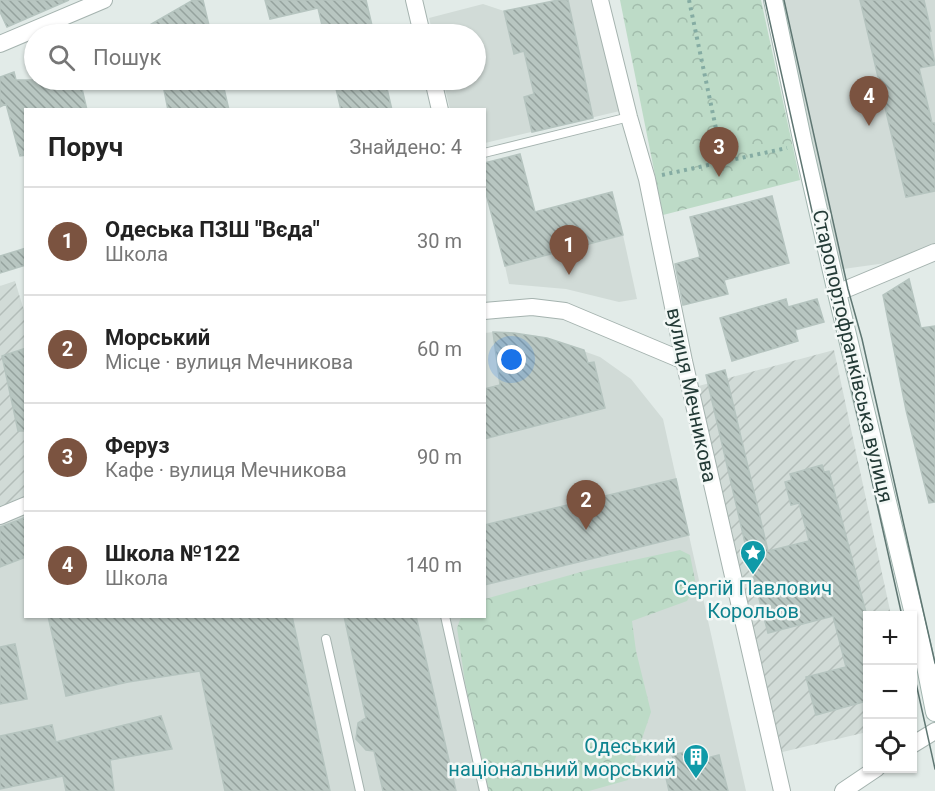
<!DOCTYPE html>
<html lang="uk">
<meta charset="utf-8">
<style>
body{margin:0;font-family:Roboto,sans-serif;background:#f6f6f6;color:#222}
.controls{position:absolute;right:18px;bottom:18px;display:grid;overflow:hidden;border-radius:0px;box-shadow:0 2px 4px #0004}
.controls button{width:54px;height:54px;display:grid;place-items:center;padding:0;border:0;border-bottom:2px solid #e0e0e0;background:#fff;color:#222;font:30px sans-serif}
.you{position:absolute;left:512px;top:360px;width:21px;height:21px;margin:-15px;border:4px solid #fff;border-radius:50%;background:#1a73e8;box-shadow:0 0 0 9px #1a73e833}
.badge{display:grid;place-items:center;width:39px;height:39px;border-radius:50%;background:#7b5340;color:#fff;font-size:20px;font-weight:700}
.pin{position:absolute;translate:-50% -50px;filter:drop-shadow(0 2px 3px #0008)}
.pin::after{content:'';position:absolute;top:32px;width:21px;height:18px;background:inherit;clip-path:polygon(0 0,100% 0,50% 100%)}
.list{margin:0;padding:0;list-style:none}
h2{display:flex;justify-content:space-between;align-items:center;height:78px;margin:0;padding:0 24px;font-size:26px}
h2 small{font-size:20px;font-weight:400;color:#767676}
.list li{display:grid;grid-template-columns:39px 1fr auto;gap:18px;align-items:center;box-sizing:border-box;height:108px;padding:0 24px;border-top:2px solid #e0e0e0}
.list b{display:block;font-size:22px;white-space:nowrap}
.list p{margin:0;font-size:20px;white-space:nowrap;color:#767676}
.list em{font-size:20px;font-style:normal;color:#767676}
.icon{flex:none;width:33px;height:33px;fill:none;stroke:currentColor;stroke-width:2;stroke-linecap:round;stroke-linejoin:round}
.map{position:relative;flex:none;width:935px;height:791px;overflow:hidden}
.search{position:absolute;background:#fff;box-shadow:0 2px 4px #0004;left:24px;top:24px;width:462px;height:66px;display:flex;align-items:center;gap:15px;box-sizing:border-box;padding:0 21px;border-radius:33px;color:#767676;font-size:22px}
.panel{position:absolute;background:#fff;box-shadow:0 2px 4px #0004;left:24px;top:108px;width:462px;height:510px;border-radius:0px}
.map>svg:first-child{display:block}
.built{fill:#d1dbd7}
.industrial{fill:url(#industrial-furrows)}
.forest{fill:url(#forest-crowns)}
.building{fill:url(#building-back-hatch);stroke:#b5c4bf;stroke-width:1.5}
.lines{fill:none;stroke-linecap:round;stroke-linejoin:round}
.lane-casing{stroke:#a5b3af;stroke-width:10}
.street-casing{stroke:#a5b3af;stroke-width:18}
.secondary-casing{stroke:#a2b6b0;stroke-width:20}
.path{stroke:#85aca3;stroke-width:4;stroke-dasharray:3 4.5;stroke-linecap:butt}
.lane{stroke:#fff;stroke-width:8}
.street{stroke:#fff;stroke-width:16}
.secondary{stroke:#fff;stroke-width:18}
.tram{stroke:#5e7672;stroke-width:1.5}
.labels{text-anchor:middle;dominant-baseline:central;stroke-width:5;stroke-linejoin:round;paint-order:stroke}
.street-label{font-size:20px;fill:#243b37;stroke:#f3f8f6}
.culture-label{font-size:20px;fill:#0d838f;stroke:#f3f8f6}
</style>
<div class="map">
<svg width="935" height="791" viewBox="0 0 935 791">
<defs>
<pattern id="industrial-furrows" width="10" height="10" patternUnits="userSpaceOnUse" patternTransform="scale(1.5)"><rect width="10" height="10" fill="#d1dbd7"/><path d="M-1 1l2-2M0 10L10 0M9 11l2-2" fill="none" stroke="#b3bdb9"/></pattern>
<pattern id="forest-crowns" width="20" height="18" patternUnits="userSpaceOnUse" patternTransform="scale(1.5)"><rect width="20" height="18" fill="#bddbc7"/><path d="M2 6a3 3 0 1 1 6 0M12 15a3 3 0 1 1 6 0" fill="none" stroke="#a2bdac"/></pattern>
<pattern id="building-back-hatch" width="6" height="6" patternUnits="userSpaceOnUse" patternTransform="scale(1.5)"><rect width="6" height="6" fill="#b8c6c1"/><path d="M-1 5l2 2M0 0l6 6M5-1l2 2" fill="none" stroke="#95a29e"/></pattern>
</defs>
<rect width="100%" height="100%" fill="#e2ebe8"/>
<path class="built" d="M558 0H599L624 110 485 143 484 110 450 109 443 80H476V34H433L429 18 483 4 504 11Z
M776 0H935V251L922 258 836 270Z
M623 235 637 299 619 302 566 289 509 284 505 266Z
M493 332 514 333 547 338 600 357 631 379 663 419 746 791H0V520L26 512V616H484L485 333Z"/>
<path class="industrial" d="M15 281 26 317 25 504 0 515V286Z
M834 350 891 615 868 616 867 732 774 754 691 388Z"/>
<path class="forest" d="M620 0H761L800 180 663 215Z
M680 550 690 555 696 585 687 601 632 621 636 651 651 712 628 780 589 791H489L465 682 457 628 461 617 484 616 485 599 588 570Z"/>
<path class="building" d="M0 0H69L7 27 0 12Z
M193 0H203L211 34H134Z
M265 0H366L374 34H324L318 8 270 19Z
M558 0H568L593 118 532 132 524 97 534 94 524 51 514 54 504 11Z
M860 0H924L931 31 929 32 935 65 919 68 932 123H935V191L906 197Z
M14 72 16 80H80L87 110H26V155L20 156 6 104 0 107V77Z
M162 80H222L229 110H168Z
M334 80H385L392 110H341Z
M520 154 535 212 612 192 623 235 505 266 484 186V163Z
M772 196 789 263 724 280 728 294 683 305 675 264 700 257 690 217Z
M26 248V265L0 273V256Z
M909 279 921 328 935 326V502L929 503 906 410 883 295Z
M786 299 788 307 817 299 824 322 795 330 798 341 732 361 720 318Z
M493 332 514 333 547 338 584 350 588 363 594 362 605 408 484 439V389L500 385Z
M26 348V431H18L2 356Z
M725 370 768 551 809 541 799 503 791 505 785 482 792 480 790 474 822 465 824 472 829 471 867 616V701L816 715 806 677 846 667 833 616 768 633 748 556 706 375Z
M676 479 689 535 484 585V525Z
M26 517V557L0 567V527Z
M48 616H292L330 791H225L200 671 128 682 66 696Z
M344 616H416L456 791H383L374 751 366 750 356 739 358 723 366 718Z
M15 644 27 699 0 704V647Z
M161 716 172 749 110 760 114 791H66L63 776 0 789V736L52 725 56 742Z
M701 748 703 759 719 755 728 791H669L664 769 675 766 672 755Z"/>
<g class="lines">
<defs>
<path id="lane" d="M484 153 629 117
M445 616 484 791
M326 639 360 791"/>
<path id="street" d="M414 0 422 34
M600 0 629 117 647 179 684 361 782 791
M0 44 104 0
M433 80 440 110
M837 293 935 252
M484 311 532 307 565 311 684 361
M0 516 26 505
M912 745 935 731
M843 791 877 768"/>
<path id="secondary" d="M773 0 803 144 837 293 924 656 935 712"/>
</defs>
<use href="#lane" class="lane-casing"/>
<use href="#street" class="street-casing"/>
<use href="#secondary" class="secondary-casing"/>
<path class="path" d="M689 0 723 162
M662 175 787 148"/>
<use href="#lane" class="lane"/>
<use href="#street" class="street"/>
<use href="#secondary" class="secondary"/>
<path class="tram" d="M765 0 902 616
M784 0 848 289 862 339 935 663
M912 665 935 769"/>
</g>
<defs>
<symbol id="sight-pin" viewBox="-11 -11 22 30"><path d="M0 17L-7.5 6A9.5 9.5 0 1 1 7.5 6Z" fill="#0f9aa8" stroke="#f3f8f6"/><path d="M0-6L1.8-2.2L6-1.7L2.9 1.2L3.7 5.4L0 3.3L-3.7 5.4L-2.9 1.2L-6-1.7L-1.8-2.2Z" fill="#fff"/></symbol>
<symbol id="building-pin" viewBox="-11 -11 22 30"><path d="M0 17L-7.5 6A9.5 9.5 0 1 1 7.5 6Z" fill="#0f9aa8" stroke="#f3f8f6"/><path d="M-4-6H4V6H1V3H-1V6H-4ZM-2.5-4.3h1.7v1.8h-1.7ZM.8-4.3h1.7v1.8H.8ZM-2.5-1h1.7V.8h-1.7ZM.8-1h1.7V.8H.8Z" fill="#fff"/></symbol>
</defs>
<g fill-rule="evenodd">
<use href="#sight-pin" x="738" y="538" width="30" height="40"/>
<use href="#building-pin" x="681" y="742" width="30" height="40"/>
</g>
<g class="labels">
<g class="street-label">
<text transform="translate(853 356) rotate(77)">Старопортофранківська вулиця</text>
<text transform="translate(692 395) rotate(78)">вулиця Мечникова</text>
</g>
<g class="culture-label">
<text x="753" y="588">Сергій Павлович<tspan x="753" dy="23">Корольов</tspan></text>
<text x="676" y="746" text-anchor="end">Одеський<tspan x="676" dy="23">національний морський</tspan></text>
</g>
</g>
</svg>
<div class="controls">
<button>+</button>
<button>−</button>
<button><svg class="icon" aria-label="locate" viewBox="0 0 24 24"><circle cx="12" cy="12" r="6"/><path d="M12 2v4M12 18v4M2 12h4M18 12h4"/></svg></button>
</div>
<div class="you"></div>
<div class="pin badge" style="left:569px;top:275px">1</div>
<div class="pin badge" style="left:586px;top:530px">2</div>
<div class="pin badge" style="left:719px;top:177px">3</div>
<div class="pin badge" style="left:869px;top:126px">4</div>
<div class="search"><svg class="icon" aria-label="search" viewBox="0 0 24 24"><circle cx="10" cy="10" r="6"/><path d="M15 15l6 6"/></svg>Пошук</div>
<section class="panel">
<h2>Поруч<small>Знайдено: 4</small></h2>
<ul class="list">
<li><span class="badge">1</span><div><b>Одеська ПЗШ &quot;Вєда&quot;</b><p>Школа</p></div><em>30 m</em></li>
<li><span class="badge">2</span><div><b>Морський</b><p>Місце · вулиця Мечникова</p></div><em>60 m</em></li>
<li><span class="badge">3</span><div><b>Феруз</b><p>Кафе · вулиця Мечникова</p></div><em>90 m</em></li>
<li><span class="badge">4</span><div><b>Школа №122</b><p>Школа</p></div><em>140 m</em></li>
</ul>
</section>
</div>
